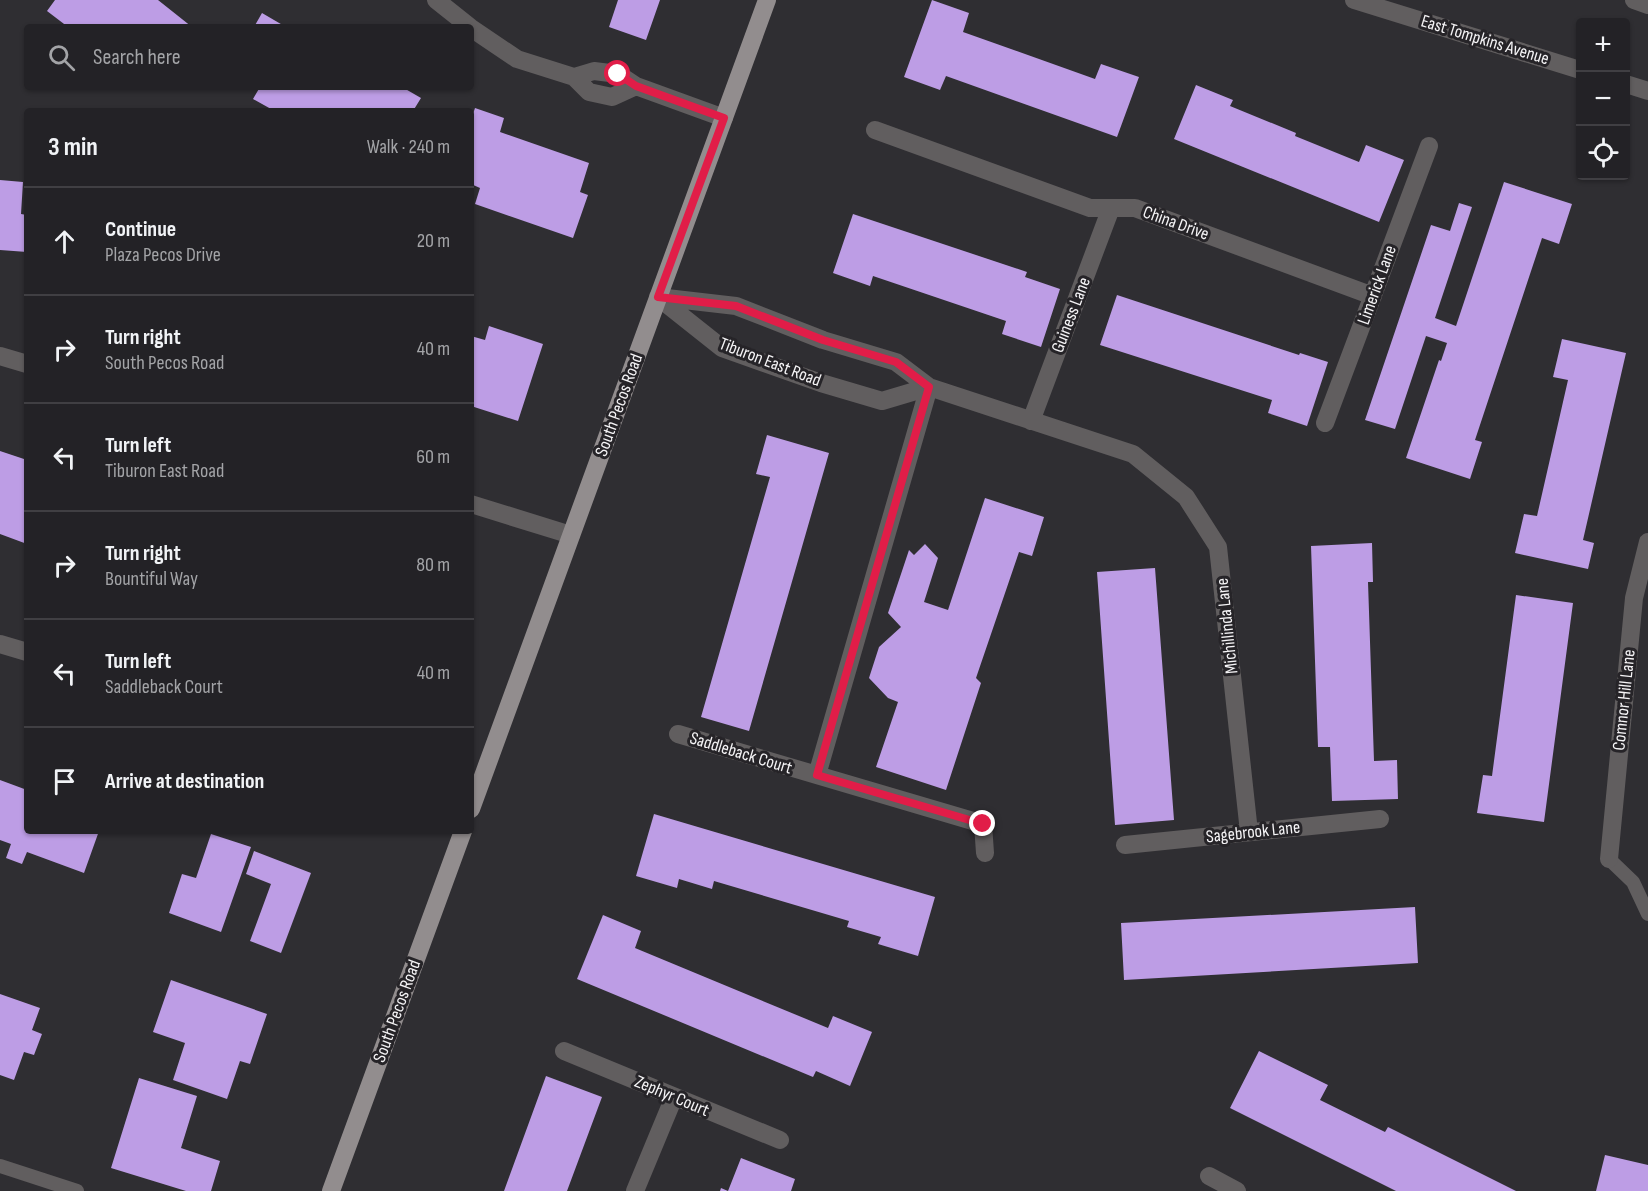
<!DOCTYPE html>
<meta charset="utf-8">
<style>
body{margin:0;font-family:"Sofia Sans Condensed",sans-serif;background:#2f2f32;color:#f1f3f6}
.controls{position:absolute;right:18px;top:18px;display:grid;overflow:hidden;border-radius:6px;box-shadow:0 2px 4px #0004}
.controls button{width:54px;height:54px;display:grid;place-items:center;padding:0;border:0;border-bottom:2px solid #403f43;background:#232226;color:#f1f3f6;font:30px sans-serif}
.stop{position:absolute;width:18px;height:18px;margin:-14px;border:4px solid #e11d48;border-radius:50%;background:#fff}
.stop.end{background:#e11d48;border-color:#fff;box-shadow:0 2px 6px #0008}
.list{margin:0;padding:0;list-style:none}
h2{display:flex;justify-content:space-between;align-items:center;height:78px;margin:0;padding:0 24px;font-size:26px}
h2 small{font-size:20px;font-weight:400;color:#a3a4a7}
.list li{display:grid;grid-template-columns:39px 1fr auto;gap:18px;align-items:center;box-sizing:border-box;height:108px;padding:0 24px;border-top:2px solid #403f43}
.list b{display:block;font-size:22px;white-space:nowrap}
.list p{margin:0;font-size:20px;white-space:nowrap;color:#a3a4a7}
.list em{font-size:20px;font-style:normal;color:#a3a4a7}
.icon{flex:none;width:33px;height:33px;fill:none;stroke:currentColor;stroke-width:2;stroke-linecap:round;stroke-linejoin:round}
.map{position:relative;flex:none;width:1648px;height:1191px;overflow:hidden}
.search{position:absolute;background:#232226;box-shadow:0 2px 4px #0004;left:24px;top:24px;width:450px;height:66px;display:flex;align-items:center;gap:15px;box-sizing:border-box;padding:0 21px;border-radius:6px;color:#a3a4a7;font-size:22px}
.panel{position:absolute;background:#232226;box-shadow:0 2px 4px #0004;left:24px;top:108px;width:450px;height:726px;border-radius:6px}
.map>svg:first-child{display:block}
.building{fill:#bd9de5}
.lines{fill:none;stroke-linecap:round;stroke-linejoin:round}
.service{stroke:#615e5f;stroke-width:14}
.minor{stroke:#615e5f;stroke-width:18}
.tertiary{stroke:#615e5f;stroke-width:18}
.primary{stroke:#928d8e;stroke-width:18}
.route{stroke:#e11d48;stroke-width:8}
.labels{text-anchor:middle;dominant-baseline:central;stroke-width:6;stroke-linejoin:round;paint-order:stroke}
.street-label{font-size:18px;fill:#f5f4f6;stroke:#262428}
</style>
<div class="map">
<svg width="1648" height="1191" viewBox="0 0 1648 1191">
<rect width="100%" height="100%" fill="#2f2e32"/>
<path class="building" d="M55 0H158L192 27H68L47 11Z
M618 0H660L646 40 609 27Z
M932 0 969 13 963 32 1095 79 1101 64 1139 77 1117 137 946 76 940 90 904 77Z
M262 13 286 27H254Z
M1196 85 1233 100 1230 106 1296 133 1295 136 1359 162 1366 145 1404 160 1379 222 1174 139Z
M260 87H402L421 98 413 111H270L271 109 253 99Z
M475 108 504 118 500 132 589 163 580 192 588 195 573 238 475 204 480 188 471 184V120Z
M0 180 23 182 21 214 27 215V252L0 250Z
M1504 182 1572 204 1559 244 1542 238 1475 440 1482 442 1470 479 1406 458 1439 360 1441 361 1447 343 1426 336 1395 429 1365 420 1431 225 1450 231 1459 203 1472 207 1435 318 1456 326Z
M853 214 1027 272 1025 277 1060 289 1041 347 1002 334 1006 321 873 276 870 286 833 273Z
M1117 295 1299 355 1300 353 1328 362 1307 426 1268 413 1272 400 1100 345Z
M489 326 543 344 518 421 471 406V336L485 340Z
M1562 339 1626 353 1583 540 1594 543 1588 569 1515 553 1524 514 1537 516 1568 380 1553 377Z
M767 435 829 453 749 731 701 717 770 477 756 474Z
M0 451 27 460V544L0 534Z
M985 498 1044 517 1032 556 1019 552 976 678 981 683 946 790 876 767 898 702 888 698 869 678 879 647 901 627 888 613 909 550 914 555 925 544 938 558 924 602 948 610Z
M1372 543 1373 582H1368L1374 761 1397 760 1398 799 1332 801 1330 747H1318L1311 546Z
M1155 568 1174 820 1115 825 1097 572Z
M1516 595 1573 603 1544 822 1477 813 1483 775 1492 776Z
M0 780 27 790V831H99L84 873 27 852 22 864 6 858 11 844 0 840Z
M654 814 935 897 918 956 878 944 881 937 847 927 849 921 714 881 712 889 679 879 677 888 636 876Z
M211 834 251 847 221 932 169 913 182 874 196 878Z
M254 851 311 873 281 953 250 941 271 884 246 874Z
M1415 907 1418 963 1124 980 1121 923Z
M603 915 641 931 635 948 828 1028 833 1016 872 1032 850 1086 816 1071 813 1077 577 979Z
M171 980 267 1014 250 1064 240 1061 227 1099 173 1080 185 1043 153 1032Z
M0 994 40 1008 32 1030 42 1034 34 1055 24 1052 14 1080 0 1075Z
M1259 1051 1328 1085 1320 1100 1385 1132 1388 1127 1516 1191H1396L1230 1108Z
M546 1076 602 1097 567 1191H504Z
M139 1078 197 1096 181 1148 220 1161 211 1191H186L111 1168Z
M1605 1155 1648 1165V1191H1596Z
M741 1158 795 1179 791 1191H720L721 1188 728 1191Z"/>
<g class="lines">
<path class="service" d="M1609 859 1633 882 1648 914
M0 1166 77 1191"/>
<path class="minor" d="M436 0 470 27
M1634 0 1648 5
M471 28 517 59 574 77 589 92 612 97 636 86
M574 77 594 71 618 74 636 86 724 118
M875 130 1090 208H1135L1373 296
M658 297 736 306 823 340 896 362 929 387 1133 454 1186 497 1218 547 1249 832
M659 298 722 348 821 383 882 401 929 387
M0 356 27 364
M1031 421 1111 208
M1325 423 1429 146
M471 504 571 535
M0 644 27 652
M678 734 983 824 985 853
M817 775 929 387
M1125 845 1380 819
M1609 859 1634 598 1648 542
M564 1051 780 1140
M1209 1176 1237 1191
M635 1191 674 1097"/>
<path class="tertiary" d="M1354 0 1580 70
M1626 84 1648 91"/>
<path class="primary" d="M471 809 767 0
M331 1191 463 831"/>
</g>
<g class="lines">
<path class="route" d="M618 74 636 86 724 118 658 297 736 306 823 340 896 362 929 387 817 775 983 824"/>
</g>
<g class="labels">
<g class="street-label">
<text transform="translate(1485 40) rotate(17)">East Tompkins Avenue</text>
<text transform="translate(1176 223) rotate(20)">China Drive</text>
<text transform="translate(1377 285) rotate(-70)">Limerick Lane</text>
<text transform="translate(1071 315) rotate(-69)">Guiness Lane</text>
<text transform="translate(770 362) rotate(21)">Tiburon East Road</text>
<text transform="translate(619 405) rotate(-70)">South Pecos Road</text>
<text transform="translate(1227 626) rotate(-96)">Michillinda Lane</text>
<text transform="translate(1624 700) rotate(-84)">Comnor Hill Lane</text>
<text transform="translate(741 753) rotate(17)">Saddleback Court</text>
<text transform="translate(1253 832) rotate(-6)">Sagebrook Lane</text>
<text transform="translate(397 1011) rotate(-70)">South Pecos Road</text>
<text transform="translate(672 1096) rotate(23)">Zephyr Court</text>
</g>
</g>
</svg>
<div class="controls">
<button>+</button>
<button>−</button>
<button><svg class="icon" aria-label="locate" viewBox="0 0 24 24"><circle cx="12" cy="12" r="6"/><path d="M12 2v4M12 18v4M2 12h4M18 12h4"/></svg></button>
</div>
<div class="stop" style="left:618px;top:74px"></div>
<div class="stop end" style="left:983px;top:824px"></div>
<div class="search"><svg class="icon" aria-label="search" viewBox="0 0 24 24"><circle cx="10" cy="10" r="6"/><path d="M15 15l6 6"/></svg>Search here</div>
<section class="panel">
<h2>3 min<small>Walk · 240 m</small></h2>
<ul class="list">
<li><svg class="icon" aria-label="ahead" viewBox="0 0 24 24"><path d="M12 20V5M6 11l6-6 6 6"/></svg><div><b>Continue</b><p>Plaza Pecos Drive</p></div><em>20 m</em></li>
<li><svg class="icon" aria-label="right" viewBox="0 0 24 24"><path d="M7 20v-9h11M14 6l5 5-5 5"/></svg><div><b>Turn right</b><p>South Pecos Road</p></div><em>40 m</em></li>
<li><svg class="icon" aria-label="left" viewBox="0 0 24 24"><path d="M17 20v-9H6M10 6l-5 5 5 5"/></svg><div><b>Turn left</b><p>Tiburon East Road</p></div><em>60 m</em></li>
<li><svg class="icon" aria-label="right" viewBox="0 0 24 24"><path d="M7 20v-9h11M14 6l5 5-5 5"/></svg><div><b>Turn right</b><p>Bountiful Way</p></div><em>80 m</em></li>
<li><svg class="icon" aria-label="left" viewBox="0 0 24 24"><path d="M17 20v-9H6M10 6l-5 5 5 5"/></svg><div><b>Turn left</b><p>Saddleback Court</p></div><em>40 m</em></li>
<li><svg class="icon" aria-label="arrive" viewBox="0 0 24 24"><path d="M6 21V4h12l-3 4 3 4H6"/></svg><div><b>Arrive at destination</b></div></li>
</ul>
</section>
</div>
